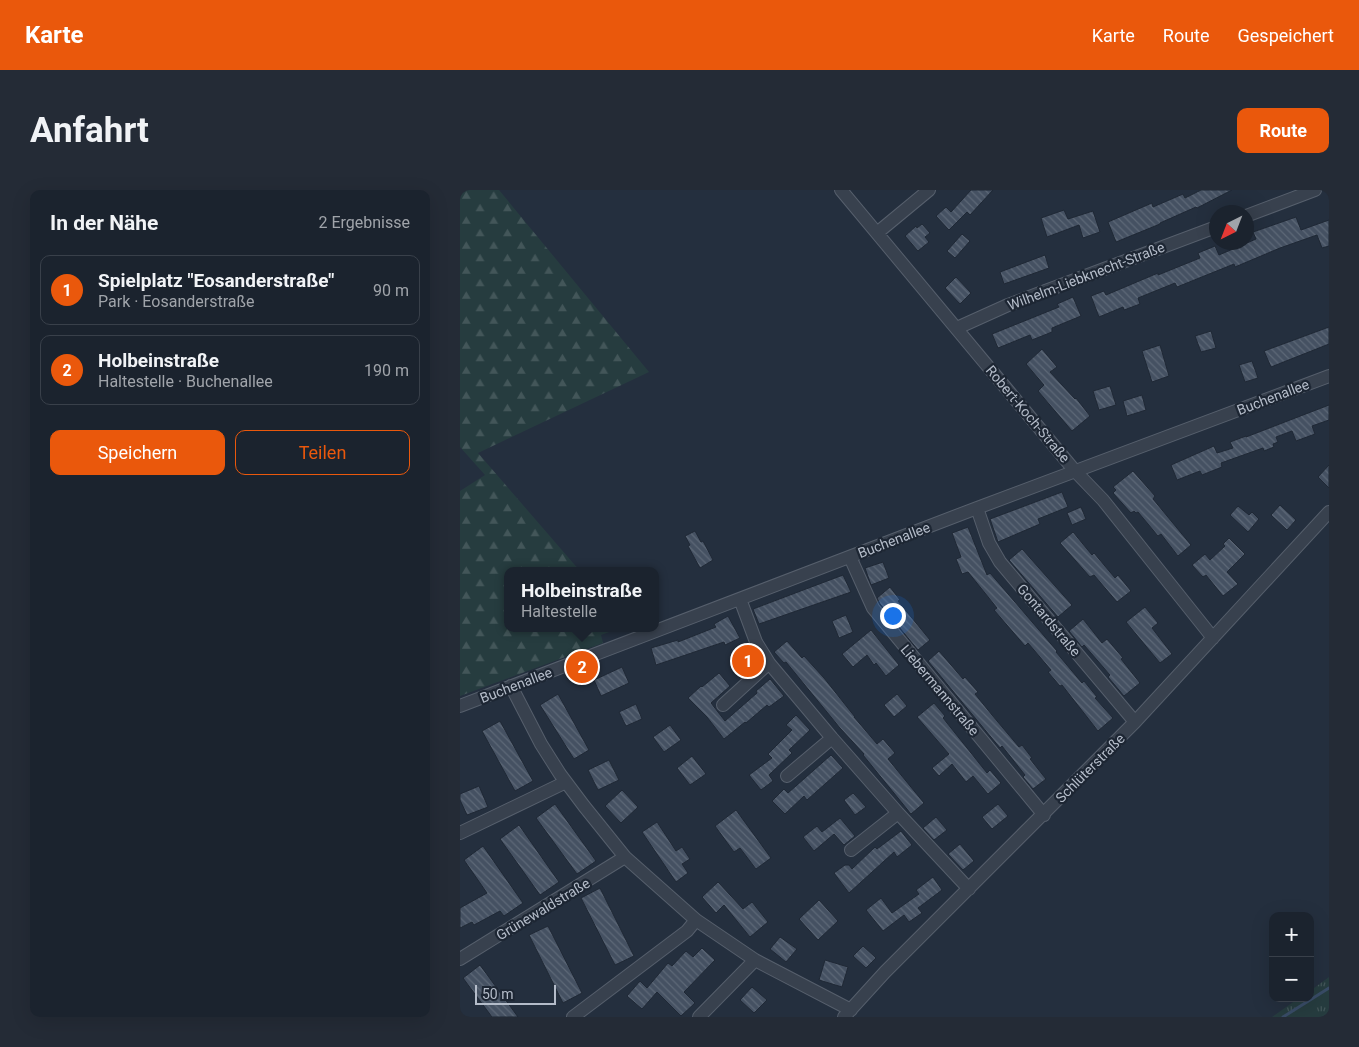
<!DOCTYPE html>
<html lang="de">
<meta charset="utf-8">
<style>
body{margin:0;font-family:Roboto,sans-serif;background:#242b36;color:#f1f3f6}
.controls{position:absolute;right:15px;bottom:15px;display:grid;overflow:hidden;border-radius:10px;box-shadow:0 5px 20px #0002}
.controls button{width:45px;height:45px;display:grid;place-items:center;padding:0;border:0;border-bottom:1px solid #39404a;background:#1b232e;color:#f1f3f6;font:25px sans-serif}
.compass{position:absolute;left:749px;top:15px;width:45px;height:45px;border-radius:50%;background:#1b232e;box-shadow:0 5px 20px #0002;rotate:222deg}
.scale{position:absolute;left:15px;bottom:12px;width:81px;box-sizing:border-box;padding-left:5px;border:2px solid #b4bcc9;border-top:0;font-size:14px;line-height:18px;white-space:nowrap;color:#b4bcc9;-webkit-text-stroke:4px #1d2633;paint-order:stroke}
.you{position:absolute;left:432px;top:425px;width:18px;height:18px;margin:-12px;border:4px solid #fff;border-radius:50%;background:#1a73e8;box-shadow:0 0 0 8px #1a73e833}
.badge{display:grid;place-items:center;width:32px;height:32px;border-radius:50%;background:#ea580c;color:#fff;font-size:16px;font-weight:700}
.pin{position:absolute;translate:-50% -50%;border:2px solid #fff;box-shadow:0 1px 5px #0006}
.popup{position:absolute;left:44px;top:377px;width:155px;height:65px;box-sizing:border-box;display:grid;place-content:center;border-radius:10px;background:#1b232e;filter:drop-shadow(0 1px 4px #0005);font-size:16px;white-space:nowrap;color:#a0a4aa}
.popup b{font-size:19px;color:#f1f3f6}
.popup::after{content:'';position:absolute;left:50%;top:100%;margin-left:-10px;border:10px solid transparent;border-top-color:#1b232e}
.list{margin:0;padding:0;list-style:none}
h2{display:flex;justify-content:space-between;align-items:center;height:65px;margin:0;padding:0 20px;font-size:21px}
h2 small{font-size:16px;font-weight:400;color:#a0a4aa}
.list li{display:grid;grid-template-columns:32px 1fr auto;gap:15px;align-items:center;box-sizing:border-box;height:70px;margin:0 10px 10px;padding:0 10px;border:1px solid #39404a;border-radius:10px}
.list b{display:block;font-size:19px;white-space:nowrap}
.list p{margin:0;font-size:16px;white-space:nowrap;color:#a0a4aa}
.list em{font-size:16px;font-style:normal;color:#a0a4aa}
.actions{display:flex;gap:10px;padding:15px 20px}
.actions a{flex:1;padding:11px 0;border:1px solid #ea580c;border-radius:10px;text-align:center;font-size:18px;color:#ea580c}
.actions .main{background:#ea580c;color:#fff}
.map{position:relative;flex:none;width:869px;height:827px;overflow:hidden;border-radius:10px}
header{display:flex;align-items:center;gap:30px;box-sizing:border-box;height:70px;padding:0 25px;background:#ea580c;color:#fff}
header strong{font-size:24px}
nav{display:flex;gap:28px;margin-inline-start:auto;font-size:18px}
.intro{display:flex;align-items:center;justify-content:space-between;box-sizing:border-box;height:120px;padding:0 30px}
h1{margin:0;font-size:35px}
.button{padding:12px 22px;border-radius:10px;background:#ea580c;color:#fff;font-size:18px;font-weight:700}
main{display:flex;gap:30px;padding:0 30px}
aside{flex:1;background:#1b232e;border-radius:10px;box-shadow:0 5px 20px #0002}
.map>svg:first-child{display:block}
.grass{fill:url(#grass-tufts)}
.forest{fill:url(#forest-firs)}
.park{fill:url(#park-crowns)}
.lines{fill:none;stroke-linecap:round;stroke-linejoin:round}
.stream{stroke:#394c67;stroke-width:3}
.building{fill:url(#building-back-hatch);stroke:#1f2835}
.minor-casing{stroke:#565f6c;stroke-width:14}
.minor{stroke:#38414e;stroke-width:12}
.labels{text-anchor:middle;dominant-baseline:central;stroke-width:4.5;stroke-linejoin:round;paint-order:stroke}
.street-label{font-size:14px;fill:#b4bcc9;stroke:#1d2633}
</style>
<header>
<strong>Karte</strong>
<nav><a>Karte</a><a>Route</a><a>Gespeichert</a></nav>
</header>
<div class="intro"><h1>Anfahrt</h1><a class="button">Route</a></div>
<main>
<aside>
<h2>In der Nähe<small>2 Ergebnisse</small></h2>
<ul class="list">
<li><span class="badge">1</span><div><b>Spielplatz &quot;Eosanderstraße&quot;</b><p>Park · Eosanderstraße</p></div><em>90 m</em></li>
<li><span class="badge">2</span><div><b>Holbeinstraße</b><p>Haltestelle · Buchenallee</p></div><em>190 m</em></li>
</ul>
<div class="actions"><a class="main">Speichern</a><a>Teilen</a></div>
</aside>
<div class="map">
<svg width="869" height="827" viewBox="0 0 869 827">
<defs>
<pattern id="grass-tufts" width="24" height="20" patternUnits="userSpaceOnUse" patternTransform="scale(1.25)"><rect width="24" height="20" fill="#263c3f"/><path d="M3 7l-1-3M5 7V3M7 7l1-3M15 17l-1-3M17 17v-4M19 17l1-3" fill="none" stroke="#435659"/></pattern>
<pattern id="forest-firs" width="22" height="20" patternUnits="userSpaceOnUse" patternTransform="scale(1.25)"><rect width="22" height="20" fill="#263c3f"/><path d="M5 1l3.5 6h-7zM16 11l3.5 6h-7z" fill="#435659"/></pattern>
<pattern id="park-crowns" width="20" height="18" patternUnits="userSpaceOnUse" patternTransform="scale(1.25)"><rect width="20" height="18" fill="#263c3f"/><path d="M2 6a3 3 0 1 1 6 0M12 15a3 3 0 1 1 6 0" fill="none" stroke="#435659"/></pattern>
<pattern id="building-back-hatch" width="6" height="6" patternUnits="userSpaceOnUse" patternTransform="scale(1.25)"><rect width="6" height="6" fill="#455162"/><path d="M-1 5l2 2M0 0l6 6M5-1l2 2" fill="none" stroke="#5d6877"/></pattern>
</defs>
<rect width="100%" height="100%" fill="#242f3e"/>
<path class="grass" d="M869 787V827H812L839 808H850V801Z"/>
<path class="forest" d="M0 0H39L189 182 18 263 120 381H48V438H160L141 445 143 453 0 506V301L25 285 0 257Z"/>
<path class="park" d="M292 461 302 473 288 485 274 469Z"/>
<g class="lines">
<path class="stream" d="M823 827 869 798"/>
</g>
<path class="building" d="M511 0H533L510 25 507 22 489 40 476 26 486 17 491 22Z
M741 0H772L737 18 736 17 700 33V34L656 52 648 32 692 13 693 17 723 4 725 8Z
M604 20 608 29 633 21 640 42 623 48 619 35 587 47 581 28Z
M836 27 841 40 869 30V56L862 58 857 45 820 58 775 77 774 74 717 97 715 93 678 108 680 114 664 120 663 117 639 127 631 106 644 101 646 105 698 83V85L740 68 738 63 755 56 759 65 796 49 793 42Z
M462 34 470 43 465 47 469 52 458 61 445 46 456 36 457 38Z
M502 44 510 51 495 68 487 61Z
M585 65 589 78 544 94 540 82Z
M496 87 511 103 500 114 485 98Z
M613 107 621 126 592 138V142L572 150 570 145 538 158 532 144 599 117 597 114Z
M869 137V154L811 177 804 161Z
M751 141 756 158 741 162 735 146Z
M700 155 709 186 692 192 682 161Z
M582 159 597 177 590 182 615 209 616 208 630 226 612 241 578 201 584 195 566 174Z
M792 171 798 188 785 192 779 175Z
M650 196 656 215 639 220 633 201Z
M682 205 686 220 667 226 663 211Z
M869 215V230L852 236 855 244 836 251 832 241 816 247 818 252 813 254 814 257 804 261 803 258 761 273 762 277 742 285 740 281 717 290 711 275 754 256 757 263 773 258 770 252 786 246V247Z
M869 275V298L858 287Z
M673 281 695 306 693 309 731 355 718 366 701 344 698 346 678 322 676 323 674 321 671 323 653 303 656 300 653 297Z
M602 302 608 317 578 329 580 334 538 352 530 329Z
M820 315 836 330 827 340 811 325Z
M778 316 789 325 792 322 799 329 788 342 770 325Z
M621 317 626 329 612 335 607 323Z
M508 337 527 385 530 383 597 461 596 462 622 493 624 491 637 507 635 508 653 528 638 541 602 495 600 496 588 482 591 480 568 453 565 456 534 420 537 418 508 382 502 384 496 369 501 367 492 343Z
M235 341 241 352 243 351 253 370 240 378 228 356 230 355 225 346Z
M613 342 632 365 634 363 655 388 658 385 671 401 657 412 634 385 630 387 600 353Z
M769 348 785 364 767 382 778 394 763 406 746 385 743 387 732 375 745 364 750 370 765 356 763 354Z
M562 359 612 415 598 427 549 370Z
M423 372 429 388 411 395 405 378Z
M383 385 391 402 299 434 293 419Z
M430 397 440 410 438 411 470 450 458 460 420 414 417 408Z
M685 417 698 433 692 438 712 464 700 473 666 432Z
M386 425 393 442 379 448 372 431Z
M268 426 280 448 265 455 264 452 196 475 191 458 218 450V452L256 437 254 434Z
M623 429 642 453 647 449 663 468 661 469 680 493 664 506 648 487 650 485 624 455 622 457 609 441Z
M411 440 439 475 426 486 416 473 414 475 407 465 393 477 382 464Z
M327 451 342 468 344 466 364 488 395 527H394L417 554 423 549 435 563 428 569 464 613 451 624 403 565 404 564 380 538 326 472 324 473 314 462Z
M479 461 503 489 505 487 518 502 515 504 532 525 559 557 562 555 572 568 570 569 586 589 573 599 563 587 565 585 542 556 540 558 468 471Z
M162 477 169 493 141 506 134 490Z
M259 483 270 496 251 513 265 531 297 503 296 501 310 489 324 506 309 517 307 515 286 533 285 532 264 549 247 527 228 508 241 496 242 497Z
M98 504 129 560 114 569 80 515Z
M437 504 447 516 434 527 424 515Z
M474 513 485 526 483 528 527 583 530 580 541 593 528 604 513 586 506 592 492 574 479 586 472 578 489 564 457 527Z
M176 514 182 529 166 536 159 522Z
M336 525 350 540 329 560 332 563 309 585 313 591 301 600 289 585 312 568 308 564 332 540 326 535Z
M40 531 73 591 55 601 22 541Z
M210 535 221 550 204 562 193 547Z
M371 565 383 578 347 610 344 606 325 624 312 611 324 599 328 603Z
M232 566 246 584 230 595 217 578Z
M149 570 159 590 138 600 128 580Z
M19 596 28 617 7 625 0 610V604Z
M162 600 178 617 161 633 145 616Z
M393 603 406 617 395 625 384 610Z
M95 614 136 671 117 684 76 628Z
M538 614 548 626 532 639 522 627Z
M276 620 311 668 296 679 280 658 274 662 255 636Z
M476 627 487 640 474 650 463 638Z
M380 628 395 646 384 655 374 644 354 661 343 647 357 636 362 642Z
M197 632 216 661 222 657 230 669 222 674 228 683 216 692 182 642Z
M59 635 99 692 80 705 40 649Z
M441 641 452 655 437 667 434 662 389 703 374 683 385 675H389L392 679 415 657 417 659Z
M500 654 514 671 503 680 488 664Z
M23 656 63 713 44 726 40 721 14 735 12 732 0 738V718L27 703 4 670Z
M473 687 482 700 458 718 462 723 449 732 444 725 423 741 406 720 421 708 432 723 459 704 456 700Z
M258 692 283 719 292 712 308 732 290 747 264 715 256 723 242 707Z
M140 698 174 766 155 775 121 708Z
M359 710 378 731 358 750 339 729Z
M88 736 122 803 103 813 69 745Z
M320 747 337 759 326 772 310 759Z
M403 756 416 768 406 778 393 766Z
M242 758 255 770 224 802 235 813 221 826 197 802 182 819 167 806 180 791 187 798 208 773 212 776 226 761 233 767Z
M365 770 388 777 382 797 359 790Z
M20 775 58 827H32L3 788Z
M292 797 307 810 294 823 280 810Z"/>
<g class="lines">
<defs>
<path id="minor" d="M381 0 615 281 643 310 753 448
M786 26 855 0
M417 43 469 0
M497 138 548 115 756 37
M517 318 529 353 540 372 675 532
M390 367 413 418 584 625
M280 409 296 452 309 473 372 548 438 623 509 699
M51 496 81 554 100 584 124 616 165 667 236 730 295 770 391 820
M263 515 309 473
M0 516 517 318 869 186
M327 586 372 548
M0 643 106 592
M391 660 438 623
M0 769 165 667
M113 827 227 741 236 730
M239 827 295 770
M384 827 425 782 675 532 869 322"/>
</defs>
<use href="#minor" class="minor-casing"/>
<use href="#minor" class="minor"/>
</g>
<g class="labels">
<g class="street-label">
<text transform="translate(626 86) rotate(-21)">Wilhelm-Liebknecht-Straße</text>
<text transform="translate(813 207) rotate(-21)">Buchenallee</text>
<text transform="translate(568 224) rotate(50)">Robert-Koch-Straße</text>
<text transform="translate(434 350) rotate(-21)">Buchenallee</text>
<text transform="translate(589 430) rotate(50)">Gontardstraße</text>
<text transform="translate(56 495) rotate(-21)">Buchenallee</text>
<text transform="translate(480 500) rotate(50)">Liebermannstraße</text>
<text transform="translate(630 578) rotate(-45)">Schlüterstraße</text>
<text transform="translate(83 719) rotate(-31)">Grünewaldstraße</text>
</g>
</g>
</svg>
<div class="controls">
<button>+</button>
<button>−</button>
</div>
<svg class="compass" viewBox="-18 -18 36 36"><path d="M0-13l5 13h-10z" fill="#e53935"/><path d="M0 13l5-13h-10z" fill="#a0a4aa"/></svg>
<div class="scale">50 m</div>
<div class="you"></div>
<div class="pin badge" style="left:288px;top:471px">1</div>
<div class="pin badge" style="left:122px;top:477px">2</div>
<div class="popup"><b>Holbeinstraße</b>Haltestelle</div>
</div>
</main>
